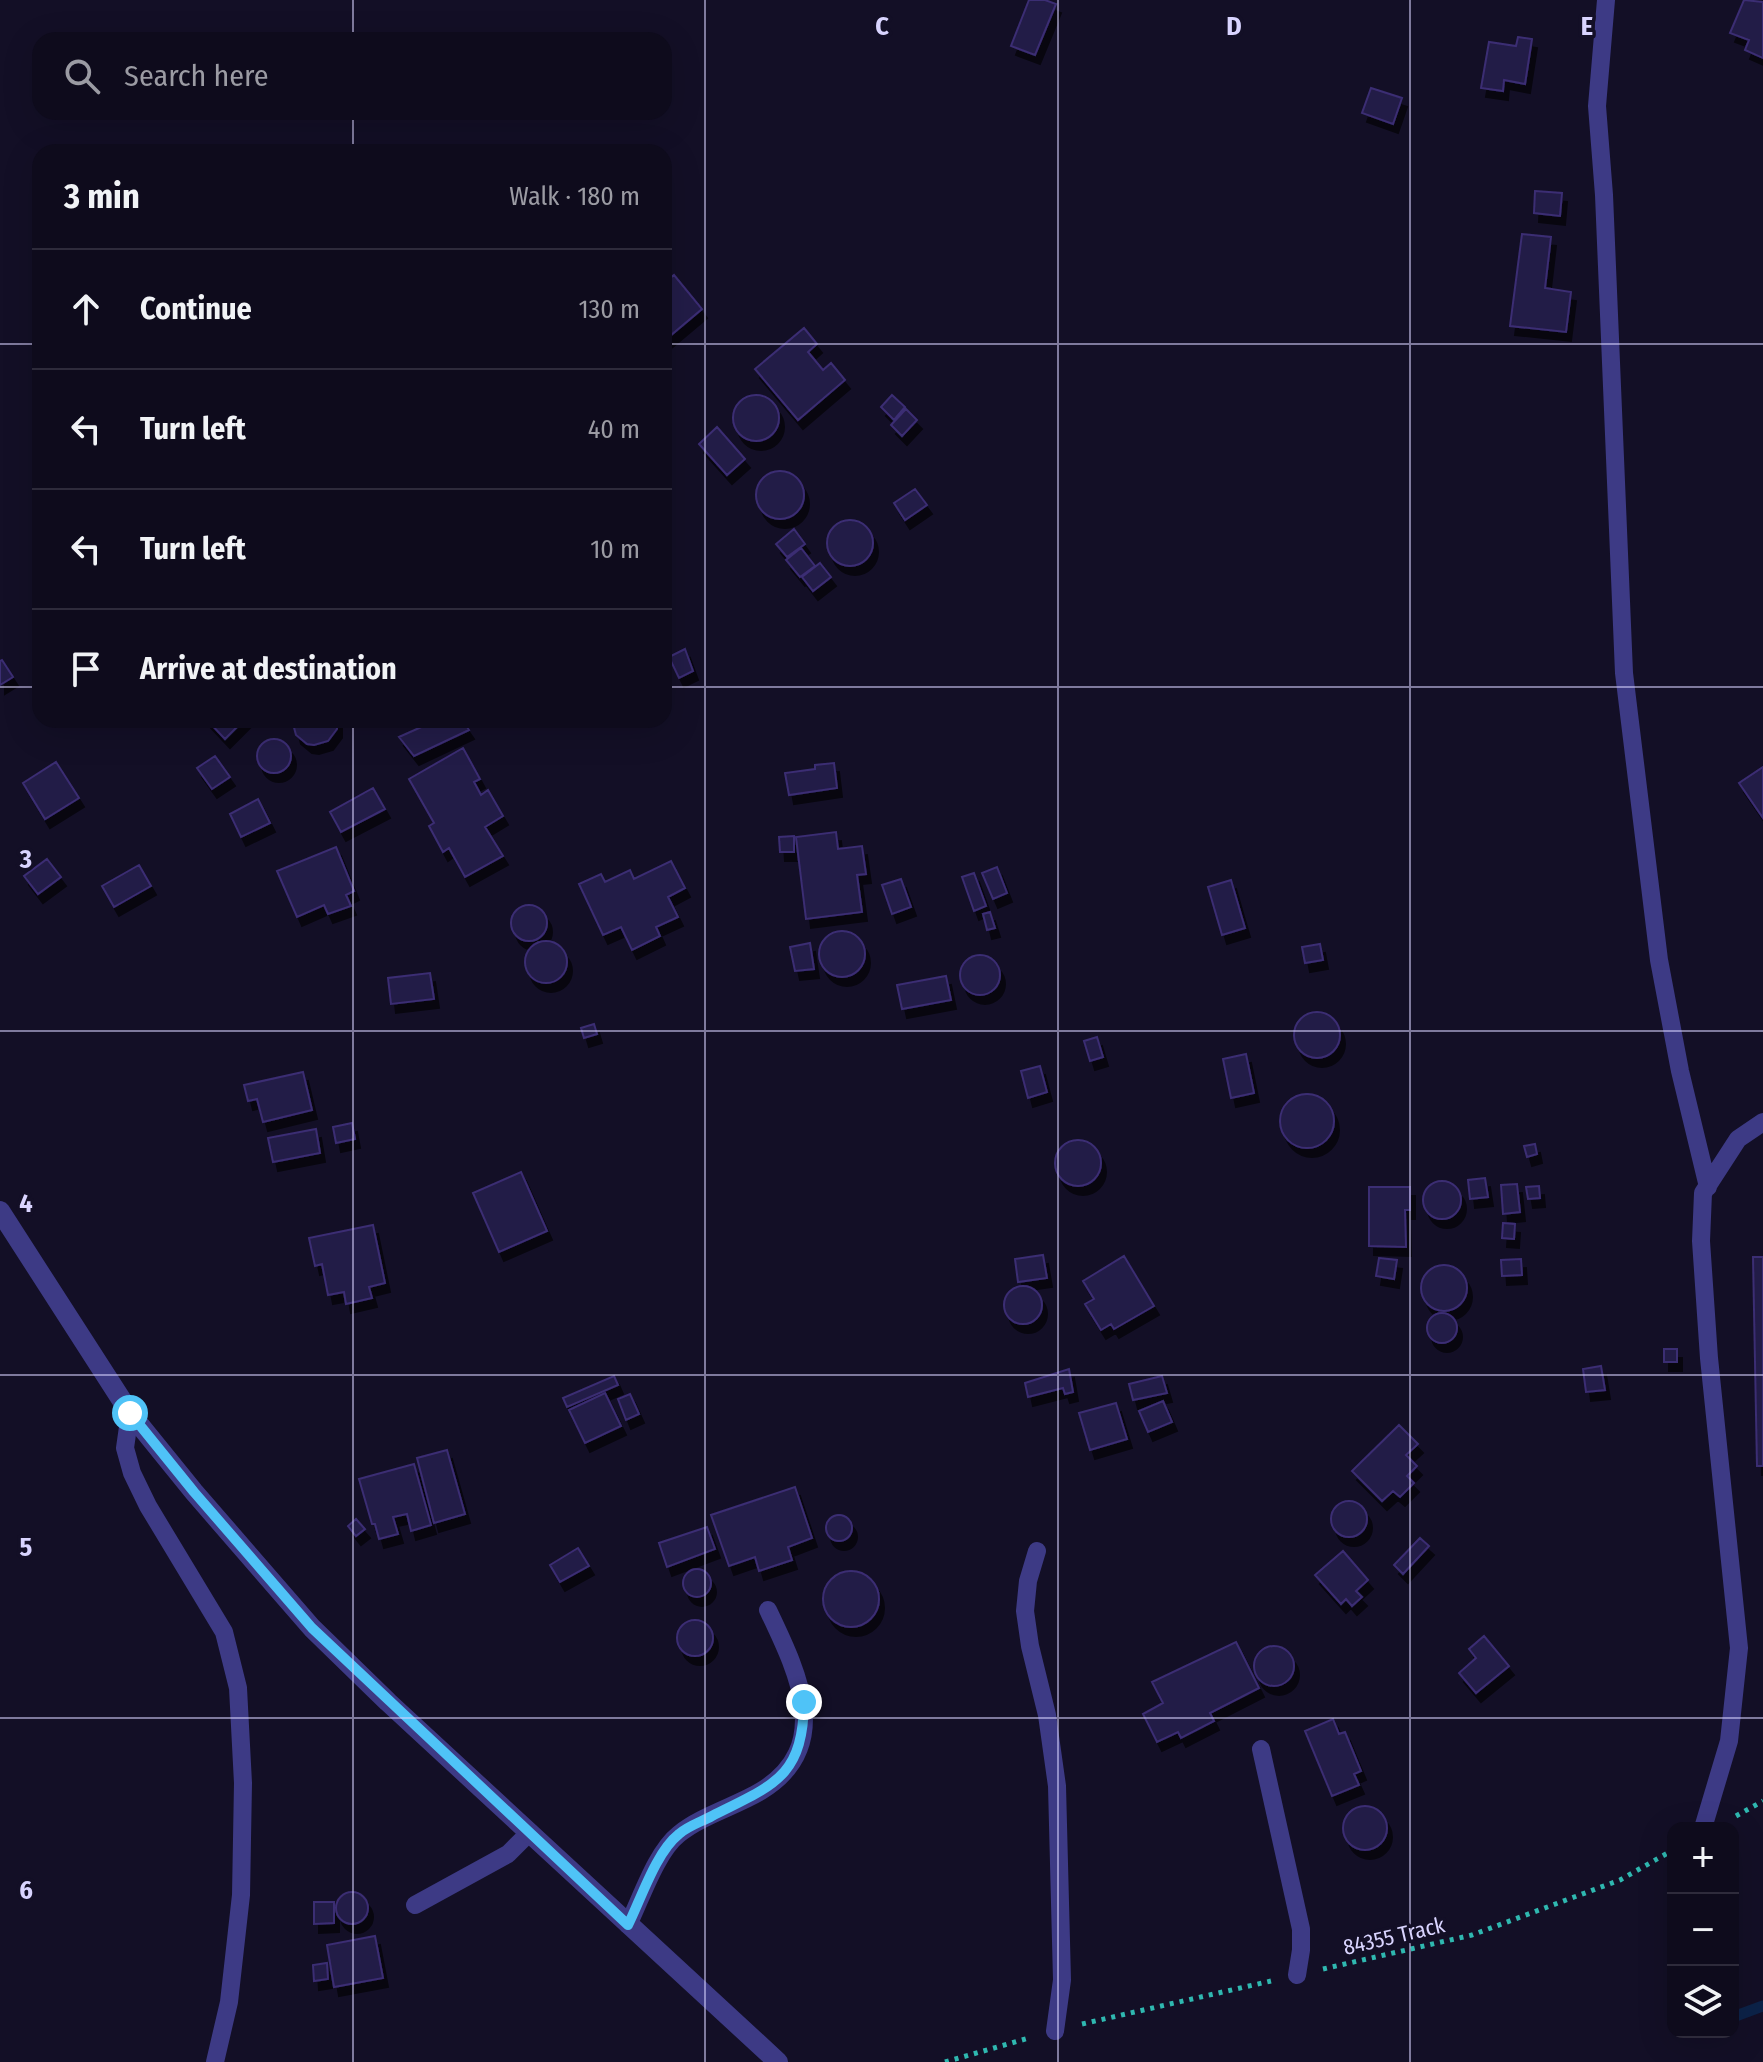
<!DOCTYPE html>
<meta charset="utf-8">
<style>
body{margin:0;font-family:"Fira Sans Condensed",sans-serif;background:#1c1929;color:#f1f3f6}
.controls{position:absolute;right:24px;bottom:24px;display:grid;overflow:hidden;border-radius:16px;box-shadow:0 8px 32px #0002}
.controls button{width:72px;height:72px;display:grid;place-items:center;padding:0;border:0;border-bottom:2px solid #2e2b3b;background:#0e0b1c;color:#f1f3f6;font:40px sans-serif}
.stop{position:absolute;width:24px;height:24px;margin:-18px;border:6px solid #4fc3f7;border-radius:50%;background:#fff}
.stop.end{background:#4fc3f7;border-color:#fff;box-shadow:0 2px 8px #0008}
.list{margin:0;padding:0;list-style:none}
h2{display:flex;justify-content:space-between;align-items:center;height:104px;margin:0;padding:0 32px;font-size:34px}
h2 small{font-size:26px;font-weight:400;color:#9b9ba3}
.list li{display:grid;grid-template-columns:52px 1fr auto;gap:24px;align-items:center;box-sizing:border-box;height:120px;padding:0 32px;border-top:2px solid #2e2b3b}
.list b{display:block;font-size:30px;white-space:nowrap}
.list em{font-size:26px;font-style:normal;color:#9b9ba3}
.icon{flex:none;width:44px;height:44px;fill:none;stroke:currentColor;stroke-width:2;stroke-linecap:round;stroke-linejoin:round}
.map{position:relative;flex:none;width:1763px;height:2062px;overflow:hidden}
.search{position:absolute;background:#0e0b1c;box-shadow:0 8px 32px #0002;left:32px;top:32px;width:640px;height:88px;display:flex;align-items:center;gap:20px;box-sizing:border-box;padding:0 28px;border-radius:24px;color:#9b9ba3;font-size:30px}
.panel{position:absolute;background:#0e0b1c;box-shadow:0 8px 32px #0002;left:32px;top:144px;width:640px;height:584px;border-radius:24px}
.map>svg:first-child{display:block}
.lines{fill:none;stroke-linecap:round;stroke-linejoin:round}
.stream{stroke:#0c2248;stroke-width:11}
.building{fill:#241b47;stroke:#3b2d73;stroke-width:2;filter:url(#shadow)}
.path{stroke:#2fb8b0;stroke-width:5;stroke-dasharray:4 6;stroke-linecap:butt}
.service{stroke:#3d3a85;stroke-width:18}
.tertiary{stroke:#3d3a85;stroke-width:20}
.route{stroke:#4fc3f7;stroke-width:10}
.grid{fill:none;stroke:#d9d4ff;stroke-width:2;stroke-opacity:0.55}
.labels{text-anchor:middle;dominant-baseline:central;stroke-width:7;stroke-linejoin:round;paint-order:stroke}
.street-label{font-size:22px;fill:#d9d4ff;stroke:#130f26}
.grid-label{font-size:26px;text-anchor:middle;font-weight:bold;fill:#d9d4ff;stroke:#130f26;stroke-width:7;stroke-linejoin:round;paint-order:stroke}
</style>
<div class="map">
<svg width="1763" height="2062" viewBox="0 0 1763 2062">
<defs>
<filter id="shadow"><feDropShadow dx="5" dy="9" stdDeviation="0" flood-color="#0009"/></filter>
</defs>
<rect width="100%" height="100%" fill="#130f26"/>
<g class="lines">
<path class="stream" d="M1733 2017 1763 2006"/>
</g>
<path class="building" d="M1029 0H1045L1056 4 1035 55 1011 46Z
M1744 0 1763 2V58L1745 50 1749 40 1730 33Z
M1518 37 1532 39 1525 84 1504 80 1503 91 1481 88 1489 42 1516 46Z
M1371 88 1402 98 1393 124 1362 113Z
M1535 191 1562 193 1560 216 1534 213Z
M1522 234 1551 237 1545 288 1571 292 1566 332 1510 326Z
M674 275 702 309 664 341V283Z
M804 328 817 344 808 352 823 370 831 363 845 380 798 420 755 369Z
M733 418a23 23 0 1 1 46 0a23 23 0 1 1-46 0Z
M892 395 905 407 894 420 881 407Z
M906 409 917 420 902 436 891 425Z
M717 427 745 459 727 475 699 444Z
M756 495a24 24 0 1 1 48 0a24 24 0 1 1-48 0Z
M915 489 927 505 905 520 894 503Z
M827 543a23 23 0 1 1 46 0a23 23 0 1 1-46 0Z
M794 529 805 544 787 557 776 544Z
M801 548 815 566 800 577 786 560Z
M820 563 831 577 813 591 802 577Z
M685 649 693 671 679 678 669 657Z
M2 660 13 677 0 685V661Z
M207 720H244L225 739Z
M292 720H337V729L328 741 314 745 307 744 296 735Z
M437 720H462L469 730 414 756 399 737Z
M257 756a17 17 0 1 1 34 0a17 17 0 1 1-34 0Z
M463 748 480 779 474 782 481 795 488 790 503 816 485 827 503 856 465 877 449 848 443 852 429 826 434 823 409 779Z
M215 756 230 777 212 789 197 768Z
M56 762 79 798 45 819 23 783Z
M834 763 837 788 789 795 785 773 815 769V765Z
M1763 767V818L1739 783Z
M373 788 385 809 341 832 330 812Z
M258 799 270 823 241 837 230 814Z
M836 832 838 849 862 846 866 874 857 875 862 912 806 919 796 837Z
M794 836V852H780L779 837Z
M336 847 354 891 346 895 351 906 328 914 324 905 297 917 277 871Z
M47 859 61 877 38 894 24 876Z
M671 861 685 888 668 897 678 917 656 927 660 936 632 950 621 927 603 935 579 884 601 874 605 882 630 870 634 879Z
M139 865 151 886 114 907 102 886Z
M997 867 1007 893 993 899 982 873Z
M974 873 986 906 974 911 962 877Z
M901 879 911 907 892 914 882 885Z
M1231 880 1245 928 1222 935 1208 887Z
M511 923a18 18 0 1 1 36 0a18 18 0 1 1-36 0Z
M990 912 995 928 987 930 983 914Z
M819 954a23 23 0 1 1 46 0a23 23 0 1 1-46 0Z
M525 962a21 21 0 1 1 42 0a21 21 0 1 1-42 0Z
M810 943 814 969 795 971 790 947Z
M1320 944 1323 960 1305 963 1302 947Z
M960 975a20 20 0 1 1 40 0a20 20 0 1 1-40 0Z
M430 973 434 999 391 1004 388 978Z
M946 976 951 1000 902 1009 897 985Z
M1294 1035a23 23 0 1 1 46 0a23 23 0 1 1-46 0Z
M594 1024 597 1034 584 1038 581 1028Z
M1097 1037 1103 1057 1090 1061 1084 1041Z
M1246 1054 1254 1093 1231 1098 1223 1059Z
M1040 1066 1047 1092 1028 1098 1021 1071Z
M303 1072 312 1110 263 1122 257 1099 248 1101 244 1085Z
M1280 1121a27 27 0 1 1 54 0a27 27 0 1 1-54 0Z
M352 1123 355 1139 336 1143 333 1127Z
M316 1129 320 1153 273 1162 268 1138Z
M1055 1163a23 23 0 1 1 46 0a23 23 0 1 1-46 0Z
M1535 1144 1537 1154 1527 1157 1524 1146Z
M521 1172 547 1231 499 1252 473 1193Z
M1485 1178 1488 1197 1470 1199 1468 1180Z
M1423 1200a19 19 0 1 1 38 0a19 19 0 1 1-38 0Z
M1517 1184 1520 1212 1503 1214 1501 1185Z
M1539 1186 1540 1198 1528 1199 1526 1187Z
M1369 1187H1410V1210H1405L1406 1247 1369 1246Z
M1503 1223 1515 1224 1514 1239 1502 1238Z
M373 1225 385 1283 369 1287 372 1298 346 1304 344 1292 328 1295 322 1264 315 1266 309 1238Z
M1043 1255 1047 1278 1018 1282 1015 1259Z
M1124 1256 1154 1306 1114 1329 1111 1324 1101 1330 1085 1304 1094 1299 1083 1281Z
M1753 1257H1763V1466H1757Z
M1379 1258 1397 1260 1394 1279 1376 1276Z
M1521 1259 1522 1275 1502 1276 1501 1260Z
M1421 1288a23 23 0 1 1 46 0a23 23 0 1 1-46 0Z
M1004 1305a19 19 0 1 1 38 0a19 19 0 1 1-38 0Z
M1427 1328a15 15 0 1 1 30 0a15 15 0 1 1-30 0Z
M1664 1349H1677V1362H1664Z
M1601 1366 1605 1390 1586 1392 1583 1369Z
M1069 1369 1073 1392 1065 1394 1063 1388 1028 1397 1025 1383Z
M614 1376 618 1385 567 1407 563 1398Z
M1162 1376 1167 1393 1133 1400 1129 1384Z
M605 1393 621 1426 585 1443 569 1410Z
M630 1394 639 1414 626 1420 618 1399Z
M1163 1401 1172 1422 1148 1432 1139 1411Z
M1116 1403 1127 1439 1090 1450 1079 1413Z
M1399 1425 1418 1444 1406 1455 1417 1466 1407 1476 1414 1483 1400 1497 1393 1491 1382 1501 1352 1471Z
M447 1450 465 1514 434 1523 417 1458Z
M414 1464 431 1525 411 1531 407 1514 393 1517 398 1534 379 1539 375 1524H372L359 1479Z
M795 1487 812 1538 788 1547 792 1560 759 1571 755 1557 729 1566 711 1515Z
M1331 1519a18 18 0 1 1 36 0a18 18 0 1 1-36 0Z
M826 1528a13 13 0 1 1 26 0a13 13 0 1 1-26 0Z
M356 1519 365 1529 356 1536 348 1526Z
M707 1527 715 1549 667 1567 659 1543Z
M1420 1538 1429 1546 1403 1574 1394 1565Z
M578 1548 589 1566 560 1582 550 1565Z
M1343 1551 1368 1580 1356 1591 1362 1597 1352 1606 1346 1599 1341 1604 1315 1575Z
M683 1583a14 14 0 1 1 28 0a14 14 0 1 1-28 0Z
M823 1599a28 28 0 1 1 56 0a28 28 0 1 1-56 0Z
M677 1638a18 18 0 1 1 36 0a18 18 0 1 1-36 0Z
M1484 1636 1509 1666 1476 1693 1459 1673 1476 1658 1469 1649Z
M1236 1642 1259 1688 1210 1713 1214 1721 1181 1738 1178 1732 1157 1742 1143 1714 1163 1703 1152 1682Z
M1254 1666a20 20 0 1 1 40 0a20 20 0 1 1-40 0Z
M1333 1719 1339 1734 1345 1732 1361 1771 1354 1774 1359 1785 1332 1796 1305 1731Z
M1343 1828a22 22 0 1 1 44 0a22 22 0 1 1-44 0Z
M336 1908a16 16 0 1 1 32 0a16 16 0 1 1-32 0Z
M314 1902H334V1923L314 1924Z
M375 1936 383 1978 334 1987 327 1945Z
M327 1963 328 1979 314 1981 313 1965Z"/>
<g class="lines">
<path class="path" d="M1736 1816 1763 1801
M1323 1969 1472 1935 1620 1880 1673 1850
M1082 2024 1271 1981
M945 2062 1029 2038"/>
<path class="service" d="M1606 0 1597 106 1604 195 1624 673 1659 960 1680 1071 1708 1187
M130 1413 125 1448 132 1473 148 1506 224 1632 238 1688 243 1783 241 1895 229 2002 215 2062
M1037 1551 1028 1581 1025 1611 1030 1646 1047 1715 1057 1786 1062 1980 1055 2031
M1261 1749 1301 1929V1950L1297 1975
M1703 1828 1729 1741 1739 1648 1709 1358 1701 1241 1703 1193 1738 1139 1763 1122
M415 1905 508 1854 530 1832
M628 1925C641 1899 656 1852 679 1834 701 1816 736 1806 761 1791 835 1746 797 1671 768 1610"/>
<path class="tertiary" d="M0 1211 130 1413 194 1492 312 1628 388 1702 778 2062"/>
</g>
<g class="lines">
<path class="route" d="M130 1413 194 1492 312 1628 628 1925C641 1899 656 1852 679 1834 688 1826 701 1822 712 1816 773 1785 803 1778 804 1702"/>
</g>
<path class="grid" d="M353 0V40M705 0V2062M1058 0V2062M1410 0V2062M353 112V152M0 344H40M664 344H1763M0 687H40M664 687H1763M353 720V2062M0 1031H1763M0 1375H1763M0 1718H1763"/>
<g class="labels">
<g class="street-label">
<text transform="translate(1394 1936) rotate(-13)">84355 Track</text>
</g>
</g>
<g class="grid-label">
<text x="882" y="35">C</text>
<text x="1234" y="35">D</text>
<text x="1587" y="35">E</text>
<text x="26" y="868">3</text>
<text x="26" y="1212">4</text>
<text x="26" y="1556">5</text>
<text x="26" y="1899">6</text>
</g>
</svg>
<div class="controls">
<button>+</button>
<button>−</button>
<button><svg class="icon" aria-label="layers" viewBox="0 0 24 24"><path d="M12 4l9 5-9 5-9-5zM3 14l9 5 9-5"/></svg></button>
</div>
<div class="stop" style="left:130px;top:1413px"></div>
<div class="stop end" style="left:804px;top:1702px"></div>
<div class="search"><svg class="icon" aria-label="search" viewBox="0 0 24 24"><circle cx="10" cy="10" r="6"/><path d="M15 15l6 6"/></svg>Search here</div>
<section class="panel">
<h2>3 min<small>Walk · 180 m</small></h2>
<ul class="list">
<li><svg class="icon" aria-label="ahead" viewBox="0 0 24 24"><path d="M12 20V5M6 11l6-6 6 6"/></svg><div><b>Continue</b></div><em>130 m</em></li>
<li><svg class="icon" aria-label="left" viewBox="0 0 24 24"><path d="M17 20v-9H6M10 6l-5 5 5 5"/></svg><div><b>Turn left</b></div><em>40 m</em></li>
<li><svg class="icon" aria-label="left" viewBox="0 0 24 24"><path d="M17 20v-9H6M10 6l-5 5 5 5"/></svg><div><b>Turn left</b></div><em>10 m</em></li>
<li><svg class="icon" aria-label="arrive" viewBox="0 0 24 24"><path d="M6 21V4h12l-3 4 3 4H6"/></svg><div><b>Arrive at destination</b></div></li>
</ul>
</section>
</div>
